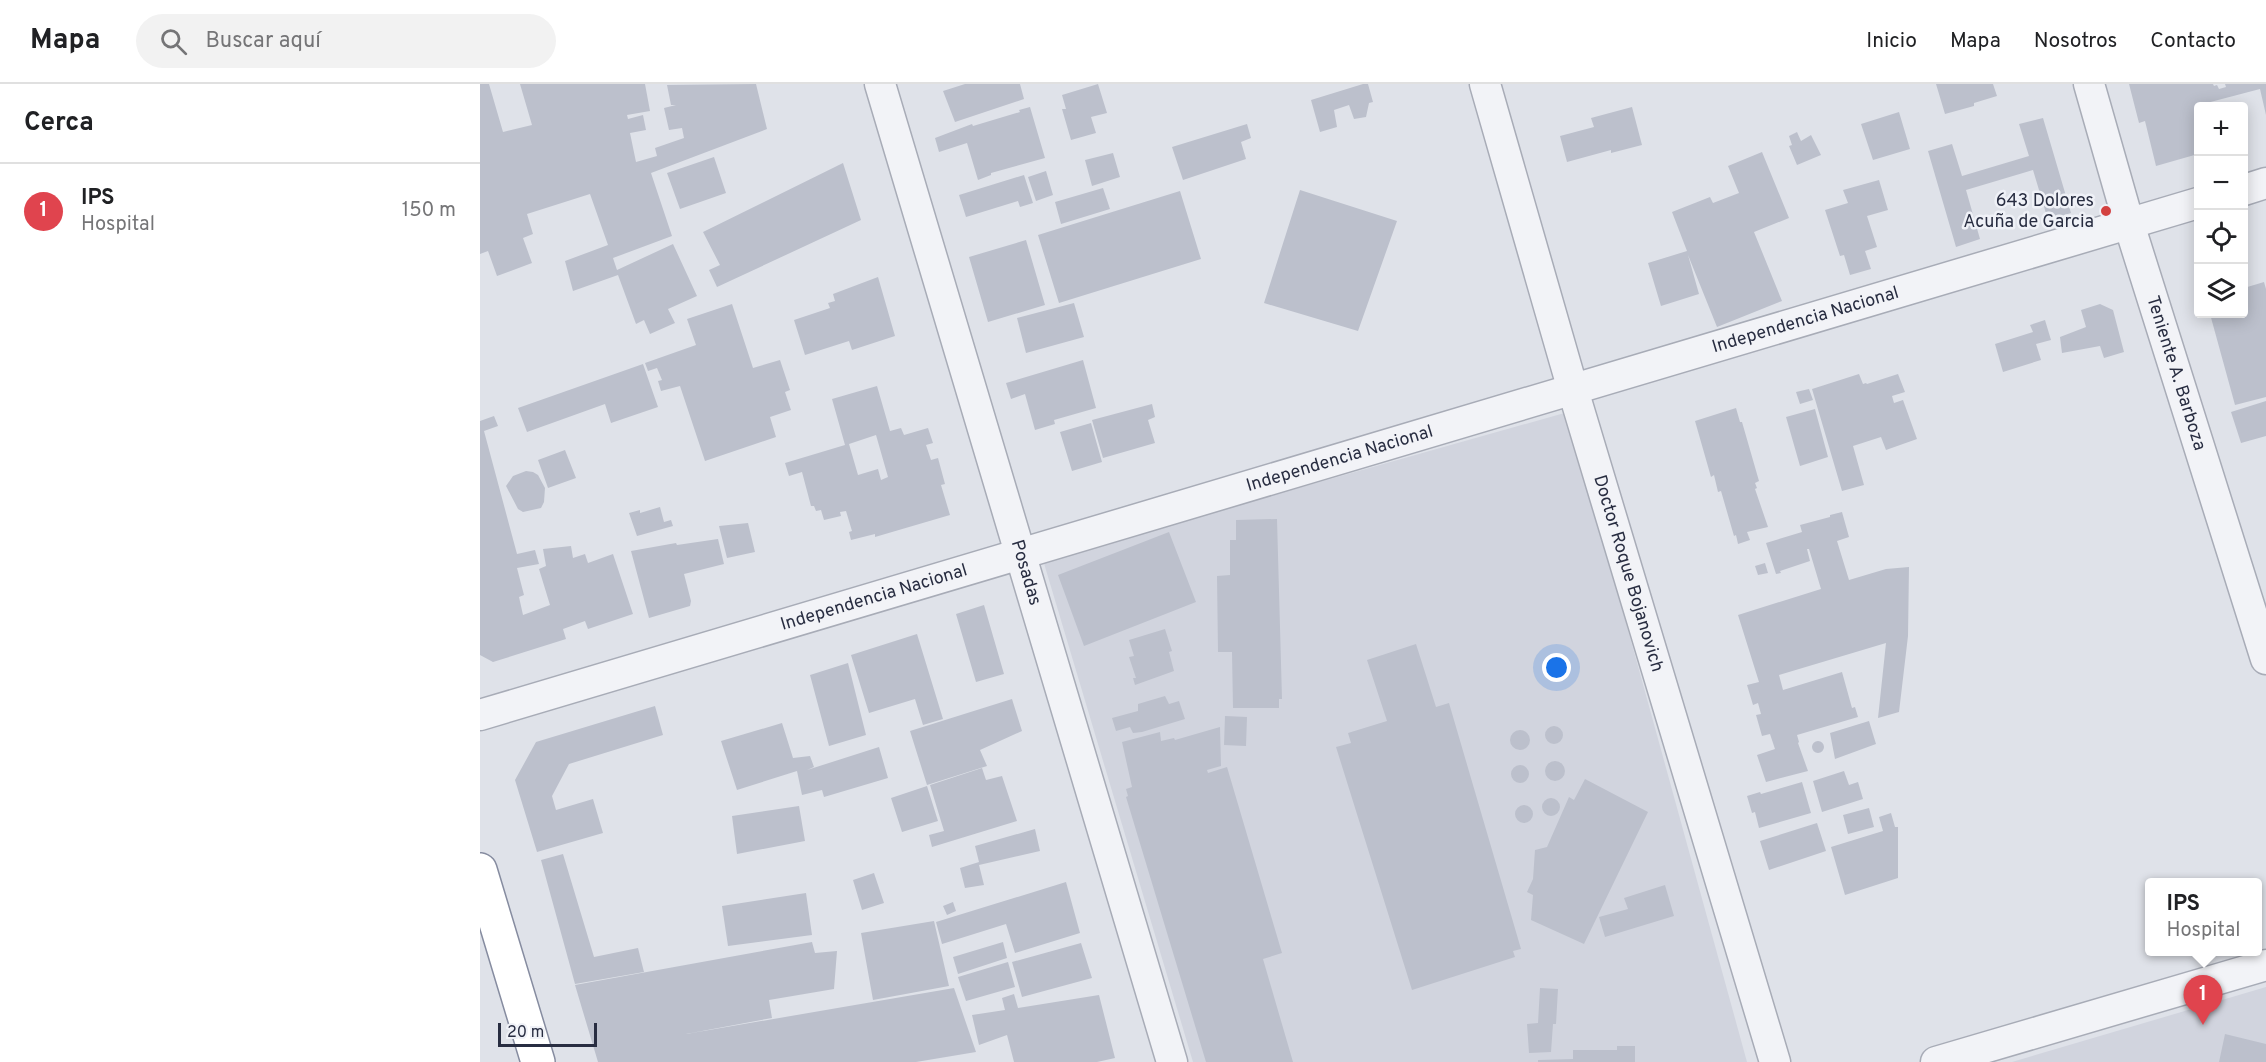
<!DOCTYPE html>
<html lang="es">
<meta charset="utf-8">
<style>
body{margin:0;font-family:Overpass,sans-serif;background:#f2f2f2;color:#202124}
.controls{position:absolute;right:18px;top:18px;display:grid;overflow:hidden;border-radius:6px;box-shadow:0 3px 15px #0003}
.controls button{width:54px;height:54px;display:grid;place-items:center;padding:0;border:0;border-bottom:2px solid #e0e0e0;background:#fff;color:#202124;font:30px sans-serif}
.scale{position:absolute;left:18px;bottom:15px;width:99px;box-sizing:border-box;padding-left:6px;border:3px solid #282d41;border-top:0;font-size:16px;line-height:21px;white-space:nowrap;color:#282d41;-webkit-text-stroke:4px #eff1f7;paint-order:stroke}
.you{position:absolute;left:1077px;top:584px;width:21px;height:21px;margin:-15px;border:4px solid #fff;border-radius:50%;background:#1a73e8;box-shadow:0 0 0 9px #1a73e833}
.badge{display:grid;place-items:center;width:39px;height:39px;border-radius:50%;background:#111827;color:#fff;font-size:20px;font-weight:700}
.pin{position:absolute;translate:-50% -50px;filter:drop-shadow(0 2px 3px #0008)}
.pin::after{content:'';position:absolute;top:32px;width:21px;height:18px;background:inherit;clip-path:polygon(0 0,100% 0,50% 100%)}
.popup{position:absolute;left:1665px;top:794px;width:117px;height:78px;box-sizing:border-box;display:grid;place-content:center;border-radius:6px;background:#fff;filter:drop-shadow(0 2px 4px #0005);font-size:20px;white-space:nowrap;color:#757577}
.popup b{font-size:22px;color:#202124}
.popup::after{content:'';position:absolute;left:50%;top:100%;margin-left:-12px;border:12px solid transparent;border-top-color:#fff}
.list{margin:0;padding:0;list-style:none}
h2{display:flex;justify-content:space-between;align-items:center;height:78px;margin:0;padding:0 24px;font-size:26px}
h2 small{font-size:20px;font-weight:400;color:#757577}
.list li{display:grid;grid-template-columns:39px 1fr auto;gap:18px;align-items:center;box-sizing:border-box;height:96px;padding:0 24px;border-top:2px solid #e0e0e0}
.list b{display:block;font-size:22px;white-space:nowrap}
.list p{margin:0;font-size:20px;white-space:nowrap;color:#757577}
.list em{font-size:20px;font-style:normal;color:#757577}
.icon{flex:none;width:33px;height:33px;fill:none;stroke:currentColor;stroke-width:2;stroke-linecap:round;stroke-linejoin:round}
.map{position:relative;flex:none;width:1786px;height:978px;overflow:hidden}
header{display:flex;align-items:center;gap:36px;box-sizing:border-box;height:84px;padding:0 30px;background:#fff;border-bottom:2px solid #e0e0e0}
header strong{font-size:28px}
nav{display:flex;gap:33px;margin-inline-start:auto;font-size:21px}
.search{width:420px;height:54px;background:#f2f2f2;display:flex;align-items:center;gap:15px;box-sizing:border-box;padding:0 21px;border-radius:33px;color:#757577;font-size:22px}
main{display:flex}
aside{flex:1;background:#fff}
.map>svg:first-child{display:block}
.built{fill:#d1d4de}
.building{fill:#bcc0cc;fill-rule:evenodd}
.lines{fill:none;stroke-linecap:round;stroke-linejoin:round}
.minor-casing{stroke:#a8acb7;stroke-width:33}
.trunk-casing{stroke:#868ca0;stroke-width:36}
.minor{stroke:#f2f3f7;stroke-width:30}
.trunk{stroke:#fff;stroke-width:33}
.poi-dot{fill:#d34140;stroke:#eff1f7;stroke-width:2}
.labels{text-anchor:middle;dominant-baseline:central;stroke-width:5;stroke-linejoin:round;paint-order:stroke}
.poi-label{font-size:18px;fill:#282d41;stroke:#eff1f7;text-anchor:end}
.street-label{font-size:18px;fill:#282d41;stroke:#eff1f7}
</style>
<header>
<strong>Mapa</strong>
<div class="search"><svg class="icon" aria-label="search" viewBox="0 0 24 24"><circle cx="10" cy="10" r="6"/><path d="M15 15l6 6"/></svg>Buscar aquí</div>
<nav><a>Inicio</a><a>Mapa</a><a>Nosotros</a><a>Contacto</a></nav>
</header>
<main>
<aside>
<h2>Cerca<small></small></h2>
<ul class="list">
<li><span class="badge" style="background:#e0444e">1</span><div><b>IPS</b><p>Hospital</p></div><em>150 m</em></li>
</ul>
</aside>
<div class="map">
<svg width="1786" height="978" viewBox="0 0 1786 978">
<rect width="100%" height="100%" fill="#dfe2e9"/>
<path class="built" d="M1088 328 1267 978H713L563 476Z
M1786 903V978H1532Z"/>
<path class="building" d="M0 0H9L23 48 52 41 40 0H165L170 27 147 31 148 35 163 31 166 46 150 49 156 78 177 72 175 64 204 54 202 44 189 46 184 24 196 21H191L187 1 276 0 287 45 171 89 192 152 133 174 137 186 193 160 217 212 188 225 195 239 170 250 164 236 156 240 138 191 93 207 85 177 128 161 110 110 47 130 53 150 43 154 52 179 17 192 8 167 0 170Z
M485 0H540L544 15 475 38 463 7Z
M618 0 627 29 611 33 616 49 591 56 582 25H586L582 11Z
M883 0H888L893 18 889 19 886 33 874 35 869 21 854 26 857 43 840 48 831 16Z
M1456 0H1513L1517 12 1494 19V22L1465 30Z
M1649 0H1733L1734 2 1737 1 1739 5 1746 3 1745 0H1786V31L1780 5 1719 21 1718 70 1676 82 1665 37 1659 39Z
M550 23 565 74 511 89V91L498 96 487 59 459 68 455 54 492 40 493 42 540 28 539 26Z
M1152 23 1162 61 1131 69V66L1087 78 1080 52 1114 43 1111 34Z
M1419 28 1430 65 1393 76 1381 40Z
M1563 34 1591 129 1568 136 1553 86 1486 106 1500 155 1476 163 1448 67 1472 60 1482 92 1549 72 1539 40Z
M767 40 771 54 761 58 766 75 703 96 692 63Z
M1317 48 1321 57 1331 51 1341 71 1317 81 1309 62 1312 61 1309 52Z
M1282 68 1309 134 1274 148 1302 217 1237 243 1208 171 1219 210 1181 222 1168 179 1207 167 1192 128 1230 113 1233 119 1259 109 1248 82Z
M633 69 640 93 612 102 605 76Z
M234 73 246 109 200 125 187 89Z
M363 79 381 136 237 203 229 186 240 181 223 148Z
M566 87 573 111 556 117 548 93Z
M544 91 553 119 540 123 538 117 486 133 479 111Z
M1399 96 1408 126 1387 132 1397 163 1385 167 1391 185 1370 191 1364 171 1360 172 1345 126 1368 119 1363 106Z
M623 104 630 125 581 140 575 118Z
M820 106 917 137 878 247 784 219Z
M700 107 721 175 579 219 558 151Z
M546 156 565 221 508 238 489 173Z
M398 193 415 252 372 266 369 257 325 271 314 236 350 224 348 219 355 217 353 210Z
M1784 198 1786 205V313L1755 321 1730 230H1764V204Z
M594 219 604 253 546 269 537 234Z
M252 220 273 284 300 276 310 306 305 308 311 326 290 333 296 353 225 377 200 302 181 307 178 297 182 296 177 284 168 287 165 279 216 261 207 235Z
M1620 220 1633 226 1644 268 1624 274 1620 262 1582 269 1580 253 1606 243 1601 226Z
M1565 236 1571 256 1556 260 1561 276 1523 288 1515 260 1553 248 1550 241Z
M603 276 616 324 574 336 575 340 555 346 545 310 531 315 526 299Z
M163 280 178 323 131 339 125 320 47 348 38 324Z
M1379 290 1383 300 1386 299 1387 300 1418 290 1425 308 1412 312 1414 319 1423 316 1437 355 1406 366 1401 353 1373 362 1384 401 1362 407 1332 305Z
M397 302 410 347 421 344 424 351 448 344 453 359 446 361 451 376 458 374 465 400 461 401 470 431 395 453V450L371 456 369 448 372 447 366 427 360 428 361 432 344 436 341 426 336 427 334 422H331L322 388 309 392 305 379 365 361 352 315ZM396 351 408 393 401 396 398 385 378 391 369 360Z
M1329 305 1333 316 1320 320 1316 308Z
M1786 317V352L1761 359 1751 328Z
M672 320 675 333 668 336 675 359 623 374 612 336Z
M1256 324 1260 338H1262L1279 397 1275 399 1277 404 1275 405 1288 443 1267 448 1270 456 1258 460 1256 451 1254 452 1241 407 1238 408 1234 391 1231 393 1215 337Z
M1335 325 1348 373 1320 382 1306 333Z
M14 332 18 342 4 347 37 470 55 466 59 480 37 484 44 511 39 513 43 531 70 521 59 485 66 482 63 465 91 462 93 474 105 470 108 479 133 470 153 530 108 545 105 537 83 545 86 555 13 578 0 571V337Z
M611 339 622 378 592 387 580 348Z
M85 366 96 394 68 404 58 376Z
M46 387 53 388 58 391 65 404 64 418 61 424 43 428 38 425 26 402 33 392Z
M180 423 184 438 191 436 193 442 157 452 149 429 160 426V429Z
M1362 428 1369 453 1357 457 1369 496 1406 485 1429 483 1428 552 1419 628 1398 634 1406 559 1299 591 1303 606 1362 588 1372 624 1375 623 1378 633 1317 651 1319 658 1318 659 1328 687 1286 698 1277 671 1295 665 1290 650 1282 652 1276 631 1281 630 1278 619 1273 621 1267 601 1279 598 1258 531 1341 505 1329 465H1327L1330 477 1300 487 1301 489 1296 490 1286 459 1322 448 1320 441 1350 433V431Z
M797 435 802 615H799V624H753L752 568H738L737 492 750 491V456H756V436Z
M268 439 275 468 247 474 239 442Z
M689 448 716 518 604 562 578 491Z
M238 455 244 480 204 490 211 517 210 522 169 534 151 467 196 459 197 461Z
M1285 479 1288 489 1278 491 1275 482Z
M504 521 524 590 496 598 476 530Z
M685 545 692 567 689 568 694 587 655 601 653 594H656L649 573 654 572 649 556Z
M437 550 463 635 443 641 435 615 389 629 371 571Z
M936 560 956 623 969 619 1041 865 1033 867 1035 873 932 906 856 663 871 659 868 649 907 637 887 576Z
M368 579 386 651 349 662 330 591Z
M685 612 689 620 699 617 705 635 662 648 653 649 650 643 636 647 632 634 658 627V620Z
M532 615 542 647 500 666 507 682 447 701 430 647Z
M175 622 183 651 89 680 72 712 76 726 113 715 123 749 57 768 35 696 56 658Z
M745 632 767 633 766 662 744 661Z
M1389 637 1396 660 1355 675 1350 649Z
M302 639 313 674 330 672 334 683 327 686 399 663 408 694 344 713 342 706 322 711 317 687 257 706 241 657Z
M1065 651a9 9 0 1 1 18 0a9 9 0 1 1-18 0Z
M740 643 741 682 727 686 728 689 747 683 802 869 783 875 813 978H726L646 713 648 712 646 705 652 703 642 658 680 648 681 657 694 654 695 656Z
M1030 656a10 10 0 1 1 20 0a10 10 0 1 1-20 0Z
M1332 663a6 6 0 1 1 12 0a6 6 0 1 1-12 0Z
M1065 687a10 10 0 1 1 20 0a10 10 0 1 1-20 0Z
M1031 690a9 9 0 1 1 18 0a9 9 0 1 1-18 0Z
M502 684 506 696 522 692 537 737 452 763 449 751 464 747 450 701Z
M1364 687 1369 701 1378 698 1383 715 1342 728 1333 697Z
M1105 695 1168 728 1104 860 1051 836 1053 811 1047 808 1053 795 1055 766 1067 763 1089 713 1094 716Z
M1322 698 1331 729 1279 744 1275 728 1272 729 1267 712 1280 708 1281 710Z
M447 702 458 737 422 748 411 714Z
M1062 723a9 9 0 1 1 18 0a9 9 0 1 1-18 0Z
M1035 730a9 9 0 1 1 18 0a9 9 0 1 1-18 0Z
M319 722 325 757 257 770 252 732Z
M1389 724 1394 743 1368 750 1363 731Z
M1411 729 1415 743H1418V794L1365 811 1351 763 1403 747 1399 733Z
M1337 739 1346 767 1289 786 1280 757Z
M555 745 560 767 499 781 504 801 485 804 480 784 499 778 495 762Z
M83 770 114 873 158 864 164 888 95 900 61 776Z
M394 789 404 819 382 826 373 796Z
M586 798 600 849 535 869 526 840 462 860 456 838Z
M1185 801 1194 832 1125 853 1119 833 1148 825 1144 814Z
M326 809 332 851 248 862 242 822Z
M473 818 476 827 467 831 463 822Z
M454 837 469 902 393 916 381 849Z
M332 858 335 869 357 867 354 905 289 916 292 934 206 950 474 904 496 968 436 978H118L95 901Z
M523 858 527 874 478 890 473 873Z
M601 859 612 894 542 913 532 878Z
M528 878 535 903 486 917 478 893Z
M1060 904 1078 905 1076 940H1073L1071 968 1049 969 1047 940 1058 939Z
M534 910 538 924 619 911 635 974 617 978H534L527 951 499 961 492 931 525 926 522 914Z
M1745 950 1786 960V978H1739Z
M1137 962H1155V978H1058V976L1093 975V966H1137Z"/>
<g class="lines">
<defs>
<g id="minor">
<path id="s1" d="M400 0 692 978"/>
<path id="s2" d="M1005 0 1093 306 1295 978"/>
<path id="s3" d="M1609 0 1649 140 1786 575"/>
<path d="M1764 106 1786 99"/>
<path id="s4" d="M0 631 1718 119"/>
<path d="M1456 978 1786 881"/>
</g>
<path id="trunk" d="M0 786 58 978"/>
</defs>
<use href="#minor" class="minor-casing"/>
<use href="#trunk" class="trunk-casing"/>
<use href="#minor" class="minor"/>
<use href="#trunk" class="trunk"/>
</g>
<circle class="poi-dot" cx="1626" cy="127" r="6"/>
<g class="labels">
<g class="poi-label">
<text x="1614" y="117">643 Dolores<tspan x="1614" dy="21">Acuña de Garcia</tspan></text>
</g>
<g class="street-label">
<text stroke="none"><textPath href="#s4" startOffset="1383">Independencia Nacional</textPath></text>
<text stroke="none"><textPath href="#s3" startOffset="302">Teniente A. Barboza</textPath></text>
<text stroke="none"><textPath href="#s4" startOffset="897">Independencia Nacional</textPath></text>
<text stroke="none"><textPath href="#s1" startOffset="510">Posadas</textPath></text>
<text stroke="none"><textPath href="#s2" startOffset="510">Doctor Roque Bojanovich</textPath></text>
<text stroke="none"><textPath href="#s4" startOffset="411">Independencia Nacional</textPath></text>
</g>
</g>
</svg>
<div class="controls">
<button>+</button>
<button>−</button>
<button><svg class="icon" aria-label="locate" viewBox="0 0 24 24"><circle cx="12" cy="12" r="6"/><path d="M12 2v4M12 18v4M2 12h4M18 12h4"/></svg></button>
<button><svg class="icon" aria-label="layers" viewBox="0 0 24 24"><path d="M12 4l9 5-9 5-9-5zM3 14l9 5 9-5"/></svg></button>
</div>
<div class="scale">20 m</div>
<div class="you"></div>
<div class="pin badge" style="left:1723px;top:941px;background:#e0444e">1</div>
<div class="popup"><b>IPS</b>Hospital</div>
</div>
</main>
